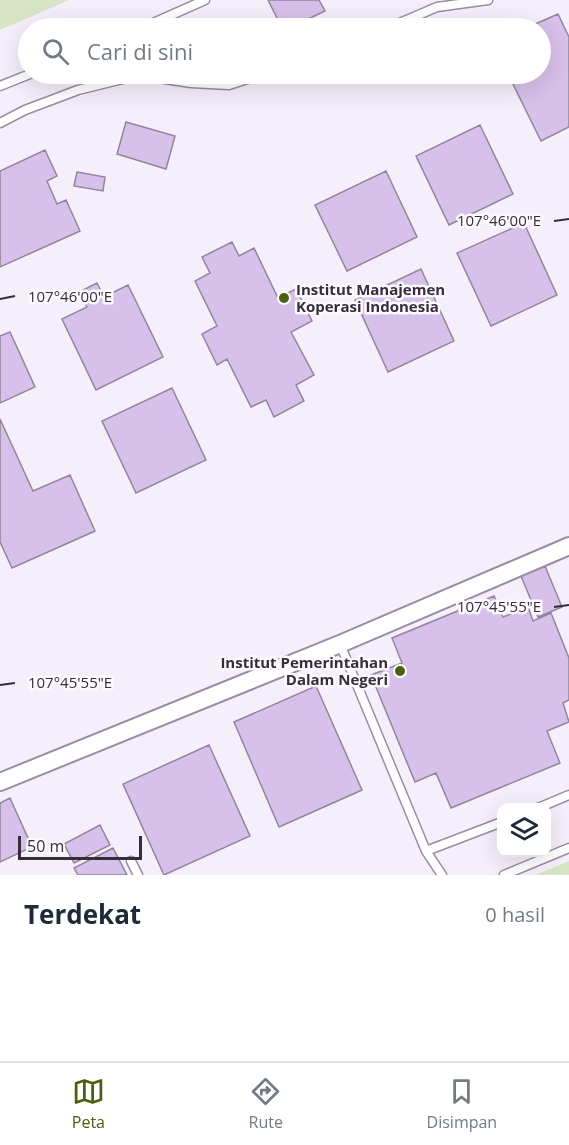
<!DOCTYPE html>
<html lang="id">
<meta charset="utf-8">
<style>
body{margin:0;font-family:"Open Sans",sans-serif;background:#f2f2f3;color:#1f2937}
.controls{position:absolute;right:18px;bottom:18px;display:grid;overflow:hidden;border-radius:12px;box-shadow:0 6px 24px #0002}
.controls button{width:54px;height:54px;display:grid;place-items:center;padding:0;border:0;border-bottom:2px solid #e0e1e3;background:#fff;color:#1f2937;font:30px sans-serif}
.scale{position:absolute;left:18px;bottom:15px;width:124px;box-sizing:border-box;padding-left:6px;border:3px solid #332e37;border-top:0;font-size:16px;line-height:21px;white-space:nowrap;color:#332e37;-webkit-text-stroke:4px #fcfaff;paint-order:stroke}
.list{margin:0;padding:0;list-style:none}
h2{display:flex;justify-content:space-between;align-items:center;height:78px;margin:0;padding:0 24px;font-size:26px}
h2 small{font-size:20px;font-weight:400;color:#747a83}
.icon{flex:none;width:33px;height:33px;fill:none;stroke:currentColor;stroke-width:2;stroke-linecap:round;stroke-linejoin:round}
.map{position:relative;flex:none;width:569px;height:875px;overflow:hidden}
.search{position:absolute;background:#fff;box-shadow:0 6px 24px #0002;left:18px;right:18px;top:18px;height:66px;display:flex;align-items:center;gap:15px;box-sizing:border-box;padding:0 21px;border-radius:33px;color:#747a83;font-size:22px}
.sheet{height:186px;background:#fff}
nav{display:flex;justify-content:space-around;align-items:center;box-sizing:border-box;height:84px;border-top:2px solid #e0e1e3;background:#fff;font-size:16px;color:#747a83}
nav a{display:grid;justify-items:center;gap:3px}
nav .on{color:#49600d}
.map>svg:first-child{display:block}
.built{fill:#f5eefb;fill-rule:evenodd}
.green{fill:#d7e4c5}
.building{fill:#d7c0e9;stroke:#92869c;stroke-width:1.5}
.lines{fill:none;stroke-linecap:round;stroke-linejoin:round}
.lane-casing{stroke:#998ca3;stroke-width:11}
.street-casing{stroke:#998ca3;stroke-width:20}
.lane{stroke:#fff;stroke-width:8}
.street{stroke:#fff;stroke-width:16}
.ticks{fill:none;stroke:#332e37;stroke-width:2}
.poi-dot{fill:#49600d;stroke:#fcfaff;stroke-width:2}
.labels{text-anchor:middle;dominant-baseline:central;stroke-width:5;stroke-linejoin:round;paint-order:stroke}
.poi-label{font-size:15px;font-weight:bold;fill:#332e37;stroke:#fcfaff;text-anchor:start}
.ticks-label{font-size:15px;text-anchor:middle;fill:#332e37;stroke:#fcfaff;stroke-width:5;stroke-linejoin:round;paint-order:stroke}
</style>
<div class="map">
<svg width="569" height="875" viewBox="0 0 569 875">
<rect width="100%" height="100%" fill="#fcfaff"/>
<path class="built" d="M0 0H569V875H0ZM28 28H540V74H28ZM502 808H546V852H502Z"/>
<path class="green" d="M0 0H69L0 30Z
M569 861V875H536Z"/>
<path class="building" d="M268 0H319L325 11 290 28H282Z
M558 14 569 37V127L541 141 508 74H540V28H526Z
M126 122 175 136 166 169 117 154Z
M480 125 513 194 449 225 416 156Z
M45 150 57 176 47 181 57 204 66 200 80 231 0 267V171Z
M386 171 417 237 347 271 315 205Z
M77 172 105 177 103 191 74 186Z
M524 223 557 295 491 326 457 253Z
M232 242 239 256 254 248 278 298 296 289 312 321 291 332 314 375 296 385 304 401 274 417 266 400 251 407 227 359 217 365 202 334 217 326 195 281 210 273 202 257Z
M421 269 454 341 388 372 355 300Z
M97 283 104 297 128 285 163 357 96 390 62 319 87 307 79 292Z
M10 332 35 387 0 403V336Z
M172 388 206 460 136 493 102 421Z
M0 419 33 491 70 475 95 531 12 568 0 542Z
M545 566 562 607 538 617 521 576Z
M494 596 503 617 528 607 533 621 551 613 569 658V700L563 703 569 722 547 731 560 763 451 808 436 773 415 782 371 675 402 663 392 638Z
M316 686 362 790 279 827 234 722Z
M209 745 250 836 164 875 123 784Z
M10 798 32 847 0 862V803Z
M100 825 110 845 74 863 64 844Z
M113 848 127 875H78L74 868Z"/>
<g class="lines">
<defs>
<path id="lane" d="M142 28 205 0
M388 28 437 7 488 0
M0 86 30 74
M0 123 25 110 78 90 139 75 191 83 229 85 263 74
M340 644 426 851 442 875
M538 808 569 795
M426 851 502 822
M131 861 138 875
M504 875 569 848"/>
<path id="street" d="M0 782 340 644 569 546"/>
</defs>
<use href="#lane" class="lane-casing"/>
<use href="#street" class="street-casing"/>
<use href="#lane" class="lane"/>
<use href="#street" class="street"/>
</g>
<path class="ticks" d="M554 221 569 219M0 299 15 296M554 607 569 605M0 685 15 683"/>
<g class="poi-dot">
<circle cx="284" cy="298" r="6"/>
<circle cx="400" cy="671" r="6"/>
</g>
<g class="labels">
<g class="poi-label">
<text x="296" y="289">Institut Manajemen<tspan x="296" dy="17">Koperasi Indonesia</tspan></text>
<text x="388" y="662" text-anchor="end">Institut Pemerintahan<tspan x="388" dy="17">Dalam Negeri</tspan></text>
</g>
</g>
<g class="ticks-label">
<text x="499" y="226">107°46'00"E</text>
<text x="70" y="302">107°46'00"E</text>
<text x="499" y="612">107°45'55"E</text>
<text x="70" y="688">107°45'55"E</text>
</g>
</svg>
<div class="controls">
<button><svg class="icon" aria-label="layers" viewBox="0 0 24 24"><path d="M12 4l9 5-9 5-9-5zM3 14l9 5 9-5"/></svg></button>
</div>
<div class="scale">50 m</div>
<div class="search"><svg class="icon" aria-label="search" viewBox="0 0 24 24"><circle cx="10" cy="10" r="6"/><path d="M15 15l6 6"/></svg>Cari di sini</div>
</div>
<section class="sheet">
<h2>Terdekat<small>0 hasil</small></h2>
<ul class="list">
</ul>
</section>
<nav>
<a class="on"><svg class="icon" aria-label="map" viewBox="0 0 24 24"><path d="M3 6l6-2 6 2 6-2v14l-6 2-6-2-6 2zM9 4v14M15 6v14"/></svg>Peta</a>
<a><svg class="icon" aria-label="directions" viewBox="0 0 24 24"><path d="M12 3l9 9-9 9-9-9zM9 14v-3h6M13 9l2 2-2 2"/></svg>Rute</a>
<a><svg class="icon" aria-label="saved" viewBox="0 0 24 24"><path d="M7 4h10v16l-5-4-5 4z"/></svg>Disimpan</a>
</nav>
